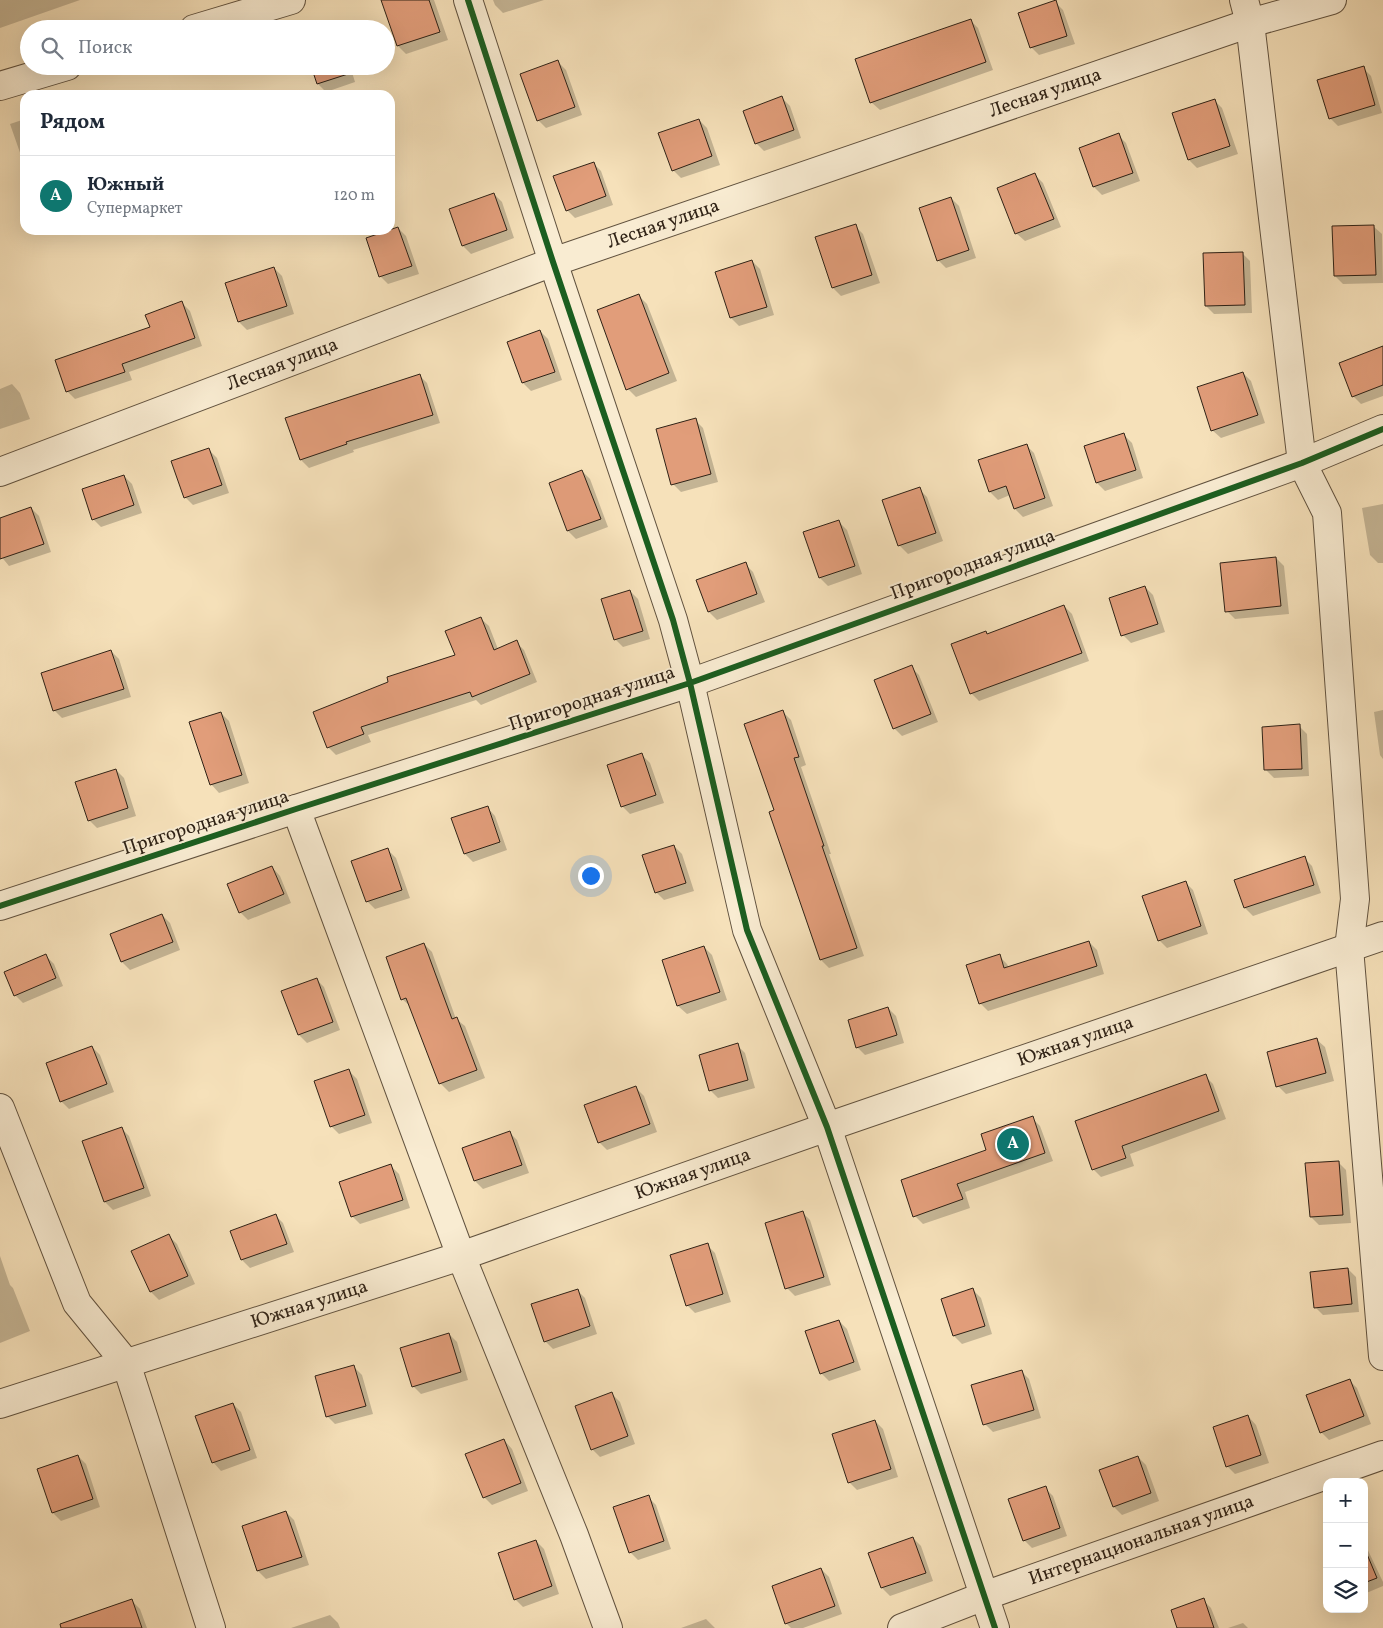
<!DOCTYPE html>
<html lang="ru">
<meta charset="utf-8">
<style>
body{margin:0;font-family:Vollkorn,serif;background:#f6f6f7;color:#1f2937}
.controls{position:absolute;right:15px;bottom:15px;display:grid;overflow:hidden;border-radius:10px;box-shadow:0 5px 20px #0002}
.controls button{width:45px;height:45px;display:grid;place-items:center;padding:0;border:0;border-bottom:1px solid #e0e1e3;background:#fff;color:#1f2937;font:25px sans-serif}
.you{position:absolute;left:590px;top:875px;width:18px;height:18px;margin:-12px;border:4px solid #fff;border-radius:50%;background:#1a73e8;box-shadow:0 0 0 8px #1a73e833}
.badge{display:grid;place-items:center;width:32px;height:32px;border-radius:50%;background:#0f766e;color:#fff;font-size:16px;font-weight:700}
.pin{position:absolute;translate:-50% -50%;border:2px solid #fff;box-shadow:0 1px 5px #0006}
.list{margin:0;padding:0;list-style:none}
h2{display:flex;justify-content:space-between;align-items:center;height:65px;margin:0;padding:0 20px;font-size:21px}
h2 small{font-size:16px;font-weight:400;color:#747a83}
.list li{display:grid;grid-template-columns:32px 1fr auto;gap:15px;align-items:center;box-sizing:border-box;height:80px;padding:0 20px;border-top:1px solid #e0e1e3}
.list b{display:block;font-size:19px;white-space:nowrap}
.list p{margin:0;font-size:16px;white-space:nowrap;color:#747a83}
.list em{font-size:16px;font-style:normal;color:#747a83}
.icon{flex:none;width:28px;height:28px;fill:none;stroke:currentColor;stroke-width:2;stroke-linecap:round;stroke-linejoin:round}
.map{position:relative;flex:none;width:1383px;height:1628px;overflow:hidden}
.search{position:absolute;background:#fff;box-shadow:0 5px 20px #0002;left:20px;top:20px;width:375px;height:55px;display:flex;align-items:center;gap:12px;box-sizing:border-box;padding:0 18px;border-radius:28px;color:#747a83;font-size:19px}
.panel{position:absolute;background:#fff;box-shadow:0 5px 20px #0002;left:20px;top:90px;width:375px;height:145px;border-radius:15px}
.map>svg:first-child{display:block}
.shadow{fill:#0003}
.building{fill:#e19d7a;stroke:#2f2216}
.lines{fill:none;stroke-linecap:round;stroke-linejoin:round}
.minor-casing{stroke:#61523f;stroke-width:30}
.minor{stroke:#f9ecd2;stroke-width:28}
.cycleway-casing{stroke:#f9ecd2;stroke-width:9}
.cycleway{stroke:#1b5e20;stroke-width:6}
.labels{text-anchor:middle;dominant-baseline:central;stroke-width:4;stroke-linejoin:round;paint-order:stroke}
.street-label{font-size:19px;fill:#2f2216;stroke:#f9ecd2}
</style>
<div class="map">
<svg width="1383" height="1628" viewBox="0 0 1383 1628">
<rect width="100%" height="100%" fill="#f6e1ba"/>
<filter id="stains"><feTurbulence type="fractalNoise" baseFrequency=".004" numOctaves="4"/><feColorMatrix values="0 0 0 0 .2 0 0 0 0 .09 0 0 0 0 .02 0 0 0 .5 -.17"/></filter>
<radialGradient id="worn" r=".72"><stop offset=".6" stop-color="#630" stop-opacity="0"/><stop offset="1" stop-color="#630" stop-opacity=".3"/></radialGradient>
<path class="shadow" d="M0 0H80L0 28Z
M383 0H434L448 40 406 54 398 46Z
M493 0H544L503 13 495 5Z
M1055 2 1063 10 1075 44 1039 55 1031 47Z
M970 20 978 28 993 70 880 110 871 102Z
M331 23 337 29H312Z
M558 62 566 70 582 115 546 128 538 120Z
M312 66H350L355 82 326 92 318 84Z
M1363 68 1371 76 1382 113 1338 126 1330 118Z
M782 98 790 106 801 138 764 151 756 143Z
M1214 100 1222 108 1238 154 1197 168 1189 160Z
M25 119V167L10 124Z
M699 120 707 128 720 165 681 178 673 170Z
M1118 135 1126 143 1140 181 1102 195 1094 187 1080 148Z
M593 163 601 171 613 205 575 218 567 210Z
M1035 175 1043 183 1061 227 1025 241 1016 233Z
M494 194 502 202 514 238 471 254 463 246 450 210Z
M951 198 959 206 976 258 946 268 938 260Z
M855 226 863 234 880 283 841 296 833 288 817 238Z
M1373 226 1382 234 1383 283 1343 284 1335 276Z
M398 228 406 236 419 274 388 284 380 276Z
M1242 253 1250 261 1252 313 1214 314 1206 306Z
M752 261 760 269 774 315 739 326 731 318 717 273Z
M274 268 282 276 294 314 247 330 239 322 227 283Z
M639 296 647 304 677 381 636 397 628 389Z
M182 303 190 311 202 346 129 372 132 380 75 399 67 391 151 328Z
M540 331 548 339 562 380 531 391 523 383 509 342Z
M1383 353V396L1361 404 1353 396Z
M1243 373 1251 381 1265 423 1221 438 1212 430Z
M419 375 427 383 440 423 353 450 354 452 309 468 301 460 287 419Z
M12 384 20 393 30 419 0 429V389Z
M695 420 703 428 718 482 681 492 673 484Z
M1124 435 1132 443 1143 478 1105 491 1097 483 1085 447Z
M1026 445 1034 453 1053 506 1023 517 1015 509 1010 495 998 500 990 492 980 461Z
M209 450 217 458 229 493 193 505 185 497Z
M582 471 590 479 608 527 576 539 568 531Z
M124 476 132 484 142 513 101 527 93 519Z
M919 489 927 497 943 541 908 554 900 546 884 501Z
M1383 504V563H1378L1370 555 1362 508Z
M31 508 39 516 51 552 9 566 0 555V519Z
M839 522 847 530 862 574 828 586 820 578 805 533Z
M1276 558 1284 566 1289 614 1235 619 1227 611Z
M745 564 753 572 765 602 717 620 709 612Z
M1145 587 1153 595 1165 632 1131 643 1123 635Z
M630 591 638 599 650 639 623 647 615 639Z
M1064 606 1072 614 1089 661 979 701 971 693 985 632 988 635Z
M480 618 489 626 498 649 516 642 524 650 537 682 481 705 476 700 368 735 371 742 336 755 328 747 457 656Z
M111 651 119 659 131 697 62 718 54 710Z
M911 667 919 675 938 722 902 736 894 728Z
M1383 710V759L1380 755 1374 712Z
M783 712 791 720 806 765 801 767 831 854H829L864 956 829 968 821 960 771 813 776 811Z
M221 713 229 721 249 783 219 793 211 784Z
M1299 726 1307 734 1309 776 1274 778 1266 770Z
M642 755 650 763 664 803 630 814 622 806Z
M116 770 124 778 136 816 97 828 89 820Z
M487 807 495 816 507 850 473 862 465 854Z
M674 846 682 854 694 891 664 900 656 892Z
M388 850 396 858 410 898 375 909 367 901Z
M1304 858 1312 866 1321 893 1253 916 1245 908Z
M272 867 280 876 291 903 248 920 240 912Z
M1185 882 1193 890 1208 934 1167 948 1159 940Z
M162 915 170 923 180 950 130 970 122 962 112 935Z
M1089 942 1097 950 1104 974 988 1011 980 1003 999 956 1007 964 1009 968Z
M424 944 432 952 456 1019 465 1026 485 1078 449 1092 441 1084 411 1007 402 999Z
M704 947 712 955 727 1000 687 1014 678 1006Z
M46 956 54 964 63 986 23 1003 15 995Z
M316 979 324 987 340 1030 307 1043 299 1035Z
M888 1008 896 1016 904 1043 865 1055 857 1047Z
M1316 1039 1325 1047 1334 1081 1286 1094 1278 1086Z
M737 1045 745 1053 755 1088 718 1098 710 1090Z
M92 1047 100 1055 114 1092 69 1109 61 1101Z
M349 1071 357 1079 372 1123 339 1134 331 1126Z
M1205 1076 1213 1084 1226 1119 1130 1154 1134 1166 1101 1177 1093 1169Z
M636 1088 644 1096 657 1132 607 1150 599 1142Z
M1032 1118 1040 1126 1053 1161 965 1192 970 1208 923 1224 915 1216 988 1151Z
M121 1128 129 1136 151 1196 113 1210 105 1202 83 1142Z
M509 1132 517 1140 529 1173 483 1189 475 1181 464 1148Z
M1338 1162 1346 1170 1351 1223 1319 1225 1311 1217Z
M391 1166 399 1174 410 1208 360 1224 352 1216Z
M802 1212 810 1220 831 1285 795 1296 787 1288Z
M275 1215 283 1223 294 1252 250 1268 242 1260Z
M169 1236 177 1244 195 1284 159 1300 151 1292Z
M707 1245 715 1253 731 1302 695 1313 687 1305Z
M0 1256 10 1285 13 1288 30 1331 0 1343Z
M1348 1269 1356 1277 1359 1312 1323 1315 1315 1307Z
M577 1290 585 1298 597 1334 553 1349 545 1341Z
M973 1290 981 1298 992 1334 962 1344 954 1336Z
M839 1321 847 1329 861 1370 829 1381 821 1373Z
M449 1334 457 1342 468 1380 421 1394 413 1386Z
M354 1367 362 1375 373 1414 335 1424 327 1416Z
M1021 1371 1029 1379 1041 1418 993 1432 985 1424Z
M1349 1380 1357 1388 1371 1424 1329 1440 1321 1432Z
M612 1394 620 1402 635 1444 600 1457 592 1449Z
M233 1404 241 1412 257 1458 221 1471 213 1462Z
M1248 1416 1256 1425 1269 1463 1235 1474 1227 1466Z
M875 1421 883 1429 898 1477 857 1490 849 1482Z
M504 1440 512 1449 528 1491 492 1505 484 1497Z
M78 1456 86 1464 100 1507 61 1521 53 1513 38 1470Z
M1138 1457 1146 1465 1159 1501 1122 1515 1114 1507Z
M1045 1488 1053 1496 1067 1536 1032 1548 1024 1540Z
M648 1497 656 1505 671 1549 638 1560 630 1552Z
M286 1512 294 1520 309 1565 266 1579 258 1571 243 1527Z
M913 1538 921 1546 933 1581 890 1596 882 1588Z
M536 1541 544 1549 559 1594 523 1607 515 1599Z
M1364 1542 1383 1582V1586L1364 1594Z
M821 1569 829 1577 842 1614 803 1628H791L786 1623Z
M1203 1600 1211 1608 1219 1628H1178Z
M132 1601 140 1609 147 1628H99Z
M330 1615 338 1623 340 1628H291Z
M706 1619 715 1628H681Z
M1243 1623 1248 1628H1228Z"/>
<path class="building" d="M381 0H429L440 32 397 46Z
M1056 0 1067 36 1030 48 1018 13Z
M971 19 986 62 870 103 855 59Z
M558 60 575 107 537 121 520 74Z
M311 66H345L348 74 317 84Z
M1364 66 1375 105 1329 119 1317 80Z
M782 96 794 130 755 144 743 111Z
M1215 99 1230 146 1188 160 1172 113Z
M699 119 712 156 672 171 658 133Z
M1119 133 1133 173 1093 187 1079 148Z
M594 162 606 196 566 211 553 176Z
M1035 173 1054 219 1015 234 997 188Z
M494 193 507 230 462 246 449 209Z
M951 197 969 250 937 261 919 208Z
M856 224 872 275 832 288 815 237Z
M1374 225 1376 275 1334 276 1332 226Z
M398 227 412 266 379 277 366 238Z
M1243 252 1245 305 1205 306 1203 253Z
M752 260 767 307 730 318 715 272Z
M274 267 287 306 238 322 225 283Z
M639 294 669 373 626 390 597 310Z
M182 301 195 338 122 364 125 372 66 392 55 360 150 327 145 315Z
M540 330 555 372 522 383 507 342Z
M1383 346V385L1352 397 1339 363Z
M1243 372 1258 415 1211 431 1197 387Z
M420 374 433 415 346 442 347 444 300 460 285 418Z
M696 418 711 474 671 485 656 429Z
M1124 433 1136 470 1096 483 1084 446Z
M1027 444 1045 498 1014 509 1006 486 989 492 978 460Z
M209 448 222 485 184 498 171 461Z
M582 470 601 519 567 531 549 483Z
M124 475 134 505 92 520 82 489Z
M920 487 936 533 898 546 882 500Z
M31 507 44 544 0 559V518Z
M839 520 855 566 819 578 803 532Z
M1276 557 1281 606 1225 612 1220 563Z
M746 562 757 594 708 612 696 580Z
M1145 586 1158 624 1121 636 1109 598Z
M630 590 643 631 614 640 601 599Z
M1064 605 1082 653 970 694 951 644 986 631 987 634Z
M481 617 494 650 517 640 530 674 472 697 470 692 361 727 364 734 327 748 313 712 388 682 387 677 455 655 445 631Z
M111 650 124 689 53 711 41 673Z
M912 665 931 714 893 729 874 680Z
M783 710 799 757 794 758 824 846H822L857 948 820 960 769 812 774 810 744 724Z
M221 712 242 775 210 785 189 722Z
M1300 724 1302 769 1264 770 1262 727Z
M642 753 656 795 621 807 607 765Z
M116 769 128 808 88 821 75 782Z
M488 806 500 842 464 854 451 818Z
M674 845 686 883 655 893 642 855Z
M388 848 402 890 366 902 351 861Z
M1305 856 1314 885 1244 908 1234 880Z
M272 866 284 894 239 913 227 884Z
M1186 881 1201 926 1158 941 1142 896Z
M162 914 173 942 121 962 110 934Z
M1089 941 1097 966 979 1004 966 965 1000 954 1004 968Z
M424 943 452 1019 457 1017 477 1070 439 1084 406 998 401 1000 386 957Z
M704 946 720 992 677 1006 662 960Z
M46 954 56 978 14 996 4 972Z
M317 978 333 1022 298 1035 281 991Z
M888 1007 897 1035 856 1048 848 1020Z
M1317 1038 1326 1073 1276 1087 1267 1052Z
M738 1043 748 1080 709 1091 699 1055Z
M92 1046 107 1084 60 1102 46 1063Z
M349 1069 365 1115 330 1127 314 1081Z
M1206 1074 1219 1111 1122 1146 1126 1158 1092 1170 1075 1121Z
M636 1086 650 1124 598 1143 584 1105Z
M1033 1116 1045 1153 957 1184 963 1199 913 1217 901 1180 986 1150 981 1134Z
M122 1127 144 1188 104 1202 82 1141Z
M510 1131 522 1165 474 1181 462 1148Z
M1339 1161 1343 1215 1310 1217 1305 1163Z
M391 1164 403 1200 351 1217 339 1182Z
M803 1211 824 1277 785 1289 765 1223Z
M276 1214 287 1244 241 1260 230 1231Z
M169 1234 188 1276 150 1292 131 1251Z
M708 1243 723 1294 686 1306 670 1255Z
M1348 1268 1352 1304 1314 1308 1310 1272Z
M973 1288 985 1326 953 1336 941 1299Z
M578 1289 590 1326 544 1342 531 1304Z
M839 1320 854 1362 820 1374 805 1331Z
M449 1333 461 1372 412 1387 400 1348Z
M354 1365 366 1406 326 1417 315 1376Z
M1022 1370 1034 1410 983 1425 971 1385Z
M1350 1379 1364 1416 1320 1433 1306 1395Z
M612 1392 628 1436 591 1450 575 1406Z
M233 1403 250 1450 212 1463 195 1416Z
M1248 1415 1261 1455 1226 1467 1213 1427Z
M875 1420 891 1469 848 1483 832 1434Z
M504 1439 521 1483 483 1498 465 1454Z
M78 1455 93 1499 52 1513 37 1469Z
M1138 1456 1151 1493 1113 1507 1099 1470Z
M1046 1486 1060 1528 1023 1541 1008 1499Z
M649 1495 664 1541 629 1553 613 1507Z
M286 1511 302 1557 257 1571 242 1526Z
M913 1537 926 1573 881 1588 868 1553Z
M536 1540 552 1586 514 1600 498 1553Z
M1364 1547 1377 1578 1364 1583Z
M821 1568 835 1606 785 1624 772 1586Z
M1204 1598 1214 1628H1177L1171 1610Z
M132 1599 142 1628H61L60 1624Z"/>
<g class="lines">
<defs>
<g id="minor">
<path d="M468 0 553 262 673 620 690 683 747 930 827 1127 995 1628"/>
<path d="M1244 0 1250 23 1302 463 1327 513 1355 899 1349 948 1383 1356"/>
<path d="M194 29 291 0"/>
<path d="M0 86 67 66"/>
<path id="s1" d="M0 472 553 262 1250 23 1332 0"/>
<path d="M296 809 461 1256 574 1535 608 1628"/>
<path d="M0 906 296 809 690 683 1302 463 1383 429"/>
<path d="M0 1108 77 1303 126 1363 211 1628"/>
<path id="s2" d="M0 1404 461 1256 827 1127 1383 936"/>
<path id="s3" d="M902 1628 984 1596 1383 1455"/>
</g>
</defs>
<use href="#minor" class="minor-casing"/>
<use href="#minor" class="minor"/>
<defs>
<path id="cycleway" d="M468 0 553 262 673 620 690 683 747 930 827 1127 995 1628
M0 906 296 809 690 683 1302 463 1383 429"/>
</defs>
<use href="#cycleway" class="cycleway-casing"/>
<use href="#cycleway" class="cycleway"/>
</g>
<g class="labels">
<g class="street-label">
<text stroke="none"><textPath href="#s1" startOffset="1112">Лесная улица</textPath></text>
<text stroke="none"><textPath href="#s1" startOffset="708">Лесная улица</textPath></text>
<text stroke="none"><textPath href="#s1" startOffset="302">Лесная улица</textPath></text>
<text transform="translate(973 565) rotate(-20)">Пригородная улица</text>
<text transform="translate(592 699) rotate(-18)">Пригородная улица</text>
<text transform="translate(206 823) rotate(-18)">Пригородная улица</text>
<text stroke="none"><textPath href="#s2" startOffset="1135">Южная улица</textPath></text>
<text stroke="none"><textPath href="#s2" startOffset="730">Южная улица</textPath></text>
<text stroke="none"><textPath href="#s2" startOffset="325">Южная улица</textPath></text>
<text stroke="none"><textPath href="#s3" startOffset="255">Интернациональная улица</textPath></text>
</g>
</g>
<rect width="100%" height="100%" filter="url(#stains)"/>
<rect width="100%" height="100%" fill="url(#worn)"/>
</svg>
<div class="controls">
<button>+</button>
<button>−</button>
<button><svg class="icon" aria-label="layers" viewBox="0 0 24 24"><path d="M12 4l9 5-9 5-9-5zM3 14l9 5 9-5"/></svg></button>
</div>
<div class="you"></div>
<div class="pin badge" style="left:1013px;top:1144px">A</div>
<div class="search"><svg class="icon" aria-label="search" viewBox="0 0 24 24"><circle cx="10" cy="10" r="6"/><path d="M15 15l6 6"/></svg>Поиск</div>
<section class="panel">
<h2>Рядом<small></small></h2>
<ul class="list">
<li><span class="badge">A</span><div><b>Южный</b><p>Супермаркет</p></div><em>120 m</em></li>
</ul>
</section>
</div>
